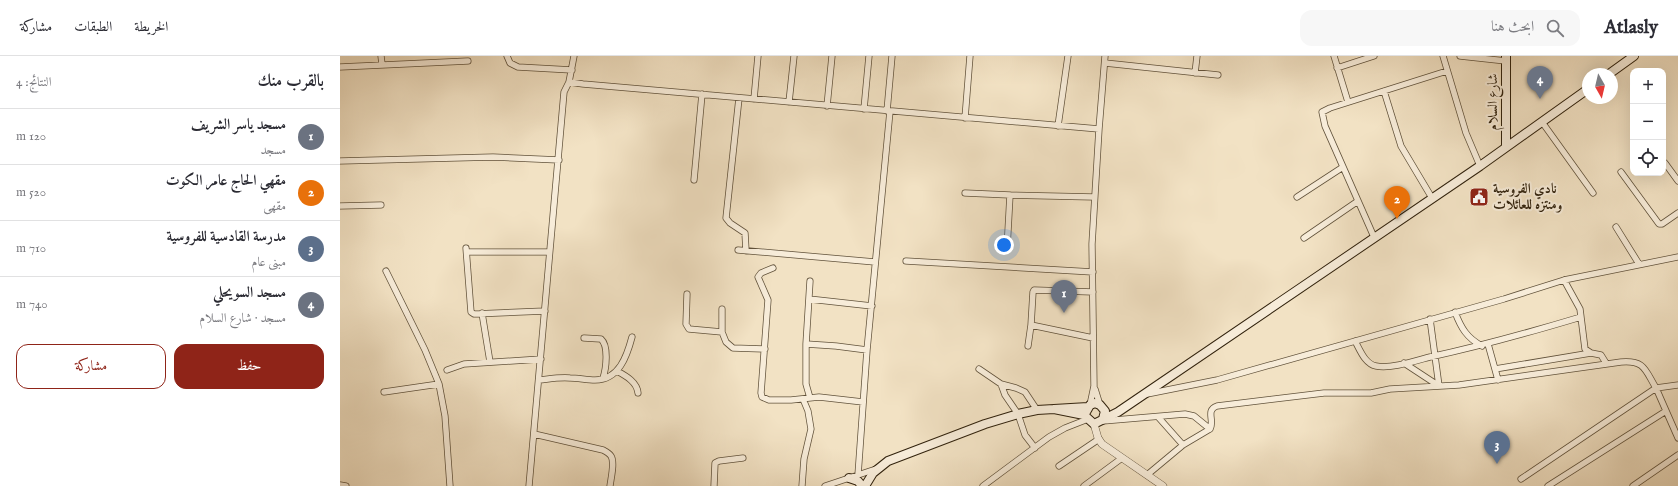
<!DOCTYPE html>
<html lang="ar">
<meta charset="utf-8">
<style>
body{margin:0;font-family:"IM FELL English",Amiri,serif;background:#f7f7f7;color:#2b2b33;direction:rtl}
.controls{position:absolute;right:12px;top:12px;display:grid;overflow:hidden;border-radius:8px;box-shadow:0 4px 16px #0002}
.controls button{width:36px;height:36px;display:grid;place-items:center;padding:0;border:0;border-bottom:1px solid #e1e1e2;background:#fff;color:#2b2b33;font:20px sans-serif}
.compass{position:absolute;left:1242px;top:12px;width:36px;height:36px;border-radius:50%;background:#fff;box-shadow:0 4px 16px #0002;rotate:172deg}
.you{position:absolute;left:664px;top:189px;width:14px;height:14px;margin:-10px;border:3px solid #fff;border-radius:50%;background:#1a73e8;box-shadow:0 0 0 6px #1a73e833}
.badge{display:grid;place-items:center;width:26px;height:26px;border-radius:50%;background:#8f2418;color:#fff;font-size:13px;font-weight:700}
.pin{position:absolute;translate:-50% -33px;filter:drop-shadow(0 1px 2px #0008)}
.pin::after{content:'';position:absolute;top:21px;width:14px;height:12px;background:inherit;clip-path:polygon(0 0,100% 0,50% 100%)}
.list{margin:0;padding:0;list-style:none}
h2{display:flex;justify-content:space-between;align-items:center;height:52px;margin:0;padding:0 16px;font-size:17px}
h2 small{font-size:13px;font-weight:400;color:#7c7c81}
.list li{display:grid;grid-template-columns:26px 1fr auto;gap:12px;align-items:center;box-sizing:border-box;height:56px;padding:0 16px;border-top:1px solid #e1e1e2}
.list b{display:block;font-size:15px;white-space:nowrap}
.list p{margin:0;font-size:13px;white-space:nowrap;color:#7c7c81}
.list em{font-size:13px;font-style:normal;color:#7c7c81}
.actions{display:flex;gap:8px;padding:12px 16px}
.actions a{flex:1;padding:9px 0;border:1px solid #8f2418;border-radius:12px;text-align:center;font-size:14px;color:#8f2418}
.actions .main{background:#8f2418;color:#fff}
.icon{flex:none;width:22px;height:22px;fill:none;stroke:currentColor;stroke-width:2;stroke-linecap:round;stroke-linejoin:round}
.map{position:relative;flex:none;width:1338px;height:430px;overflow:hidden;direction:ltr}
header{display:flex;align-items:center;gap:24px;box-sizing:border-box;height:56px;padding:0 20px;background:#fff;border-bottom:1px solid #e1e1e2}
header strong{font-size:19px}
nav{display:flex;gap:22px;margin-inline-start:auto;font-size:14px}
.search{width:280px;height:36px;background:#f7f7f7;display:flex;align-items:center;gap:10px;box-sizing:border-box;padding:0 14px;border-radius:12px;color:#7c7c81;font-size:15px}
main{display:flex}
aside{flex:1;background:#fff}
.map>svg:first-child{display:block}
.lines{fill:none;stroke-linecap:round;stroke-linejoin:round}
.minor-casing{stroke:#61523b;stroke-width:7}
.tertiary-casing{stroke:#61523b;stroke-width:8}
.secondary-casing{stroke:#31220d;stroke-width:10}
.minor{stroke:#f7ecd9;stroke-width:5.5}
.tertiary{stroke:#f7ecd9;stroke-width:7}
.secondary{stroke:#f7ecd9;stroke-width:8}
.labels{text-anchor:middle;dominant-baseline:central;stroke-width:4;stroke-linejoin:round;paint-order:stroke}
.street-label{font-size:14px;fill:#31220d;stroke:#f7ecd9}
.poi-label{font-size:14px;font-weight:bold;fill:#31220d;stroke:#f7ecd9;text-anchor:start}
</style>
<header>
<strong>Atlasly</strong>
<div class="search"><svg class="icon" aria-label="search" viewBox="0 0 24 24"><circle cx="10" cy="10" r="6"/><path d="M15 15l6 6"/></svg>ابحث هنا</div>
<nav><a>الخريطة</a><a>الطبقات</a><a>مشاركة</a></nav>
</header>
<main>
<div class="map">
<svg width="1338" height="430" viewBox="0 0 1338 430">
<rect width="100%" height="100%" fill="#f2e2c4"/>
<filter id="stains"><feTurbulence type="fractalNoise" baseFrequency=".005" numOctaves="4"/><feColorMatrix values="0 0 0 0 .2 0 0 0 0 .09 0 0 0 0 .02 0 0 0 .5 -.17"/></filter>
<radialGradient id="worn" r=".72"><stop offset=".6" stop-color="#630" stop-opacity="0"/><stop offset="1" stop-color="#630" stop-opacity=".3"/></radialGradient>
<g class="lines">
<defs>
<path id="minor" d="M41 0 42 8
M167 0 170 7 178 11 232 14
M234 0 229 26 243 28 759 73
M994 0 1008 46
M1103 0 1126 77 1140 110
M1120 0 1166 5
M765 7 878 19
M0 11 128 5
M997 12 1034 0
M855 17 857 0
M1044 35 1061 90 1092 142
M399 42 386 162 390 167 405 177 406 195
M414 43 418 0
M449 46 454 0
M487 50 492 0
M524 53 529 0
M547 55 552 0
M625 62 630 0
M1202 66 1253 137
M718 70 728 0
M0 105 153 101 219 104
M1325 107 1338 125
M1281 116 1319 168H1322L1338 157
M354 124 362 38
M625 137 670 139
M957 141 1003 111
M0 150 41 149
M1276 171 1299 208
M1034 181 985 70 982 56 990 52 1107 15
M964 182 1018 145
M126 192 131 256 134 258 205 255
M667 193 670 139 754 141
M398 194 535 206
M127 196H209
M566 205 753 216
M433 212 421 217 418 221 428 244 421 337 422 341 429 344H451L479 341 523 346
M46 215 85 294 99 328 105 360 110 430
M1224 224 1240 253 1245 293 1251 297 1261 299 1266 307
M347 238 346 268 349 273 382 276 386 286 393 292 425 293
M469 243 532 250
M1115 256C1121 272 1127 282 1142 290
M142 257 150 306
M382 276V253
M244 282 261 283C269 290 266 313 263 322
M753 282 691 269 693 236 694 234 753 236
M1015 285C1020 294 1025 308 1036 310 1051 313 1075 305 1090 301 1141 290 1191 276 1241 261
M466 288 470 225
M1148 288 1158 324
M688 290 691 269
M1064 307 1099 330 1090 263
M639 313 661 328 676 332 685 336 697 354
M1155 313 1251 297
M107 314 124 308 201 303
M277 315C286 320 297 326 298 337
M199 324C209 323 220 321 230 322 238 322 247 324 255 324 279 324 287 300 292 281
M661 328 665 339 678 358 685 379 695 392
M1338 329 1316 332 1338 382
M755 333 760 349
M44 336 99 328
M807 338 877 324 1164 243 1224 224 1338 201
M470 342 466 328V288L496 290 527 294
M750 349 754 330 752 188 759 73 765 0
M819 362 843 389
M763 365 845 358 854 360 870 373
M194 378 263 394C265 395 269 397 271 400 275 406 271 422 270 430
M719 410 759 383
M518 419 527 294 550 55
M807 419 843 389 870 373C875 365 865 354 877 350L984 337H1031L1050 333 1119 329 1281 306C1305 304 1305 314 1316 332L1181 423
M0 429 6 430
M189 430 224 36 229 26
M374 430 375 407 379 405 403 402
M462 430 464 403 471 373 468 355 463 343
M485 430 536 413
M643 430 709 381 725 372 748 363
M744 430 782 402
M1208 430 1326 355
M1293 430 1338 399"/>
<path id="tertiary" d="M754 368 758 382 762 388 823 430"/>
<path id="secondary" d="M1166 0V91
M1269 18 1294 0
M714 353 744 359 754 368 778 356 1140 110 1248 33
M746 356 750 349 755 347 760 349 765 355 763 363
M509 422 518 425 522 430
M525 430 533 417 548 405 645 368 678 358 697 354 748 351"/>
</defs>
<use href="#minor" class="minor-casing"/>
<use href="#tertiary" class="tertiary-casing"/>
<use href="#secondary" class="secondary-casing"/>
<use href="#minor" class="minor"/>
<use href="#tertiary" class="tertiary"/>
<use href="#secondary" class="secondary"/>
</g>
<defs>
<symbol id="civic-square" viewBox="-11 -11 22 22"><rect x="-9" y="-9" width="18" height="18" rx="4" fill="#8f2418" stroke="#f7ecd9"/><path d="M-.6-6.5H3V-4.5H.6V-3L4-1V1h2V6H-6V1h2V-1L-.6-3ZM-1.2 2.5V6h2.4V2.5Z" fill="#fff"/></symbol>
</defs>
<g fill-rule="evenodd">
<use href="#civic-square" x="1128" y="130" width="22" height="22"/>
</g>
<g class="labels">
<g class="street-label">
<text transform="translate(1153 46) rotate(-90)">شارع السلام</text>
</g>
<g class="poi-label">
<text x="1153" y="133">نادي الفروسية<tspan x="1153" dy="16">ومنتزه للعائلات</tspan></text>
</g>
</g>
<rect width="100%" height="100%" filter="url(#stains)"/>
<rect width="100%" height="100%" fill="url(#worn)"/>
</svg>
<div class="controls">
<button>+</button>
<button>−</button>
<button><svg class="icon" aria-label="locate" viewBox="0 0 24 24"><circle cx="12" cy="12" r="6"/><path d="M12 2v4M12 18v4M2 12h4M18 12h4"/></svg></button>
</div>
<svg class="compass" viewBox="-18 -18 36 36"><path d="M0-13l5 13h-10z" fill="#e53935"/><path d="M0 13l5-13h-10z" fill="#7c7c81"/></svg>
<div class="you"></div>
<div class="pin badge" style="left:724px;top:257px;background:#6b7280">1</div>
<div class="pin badge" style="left:1057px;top:163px;background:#e8710a">2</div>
<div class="pin badge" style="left:1157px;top:408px;background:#5c6f8a">3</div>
<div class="pin badge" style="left:1200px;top:43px;background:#6b7280">4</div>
</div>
<aside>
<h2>بالقرب منك<small>النتائج: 4</small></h2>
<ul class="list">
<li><span class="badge" style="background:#6b7280">1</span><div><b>مسجد ياسر الشريف</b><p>مسجد</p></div><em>120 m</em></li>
<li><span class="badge" style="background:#e8710a">2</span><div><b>مقهي الحاج عامر الكوت</b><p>مقهى</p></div><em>520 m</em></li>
<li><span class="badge" style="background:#5c6f8a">3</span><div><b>مدرسة القادسية للفروسية</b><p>مبنى عام</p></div><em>710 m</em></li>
<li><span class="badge" style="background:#6b7280">4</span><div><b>مسجد السويحلي</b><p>مسجد · شارع السلام</p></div><em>740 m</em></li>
</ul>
<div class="actions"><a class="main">حفظ</a><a>مشاركة</a></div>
</aside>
</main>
